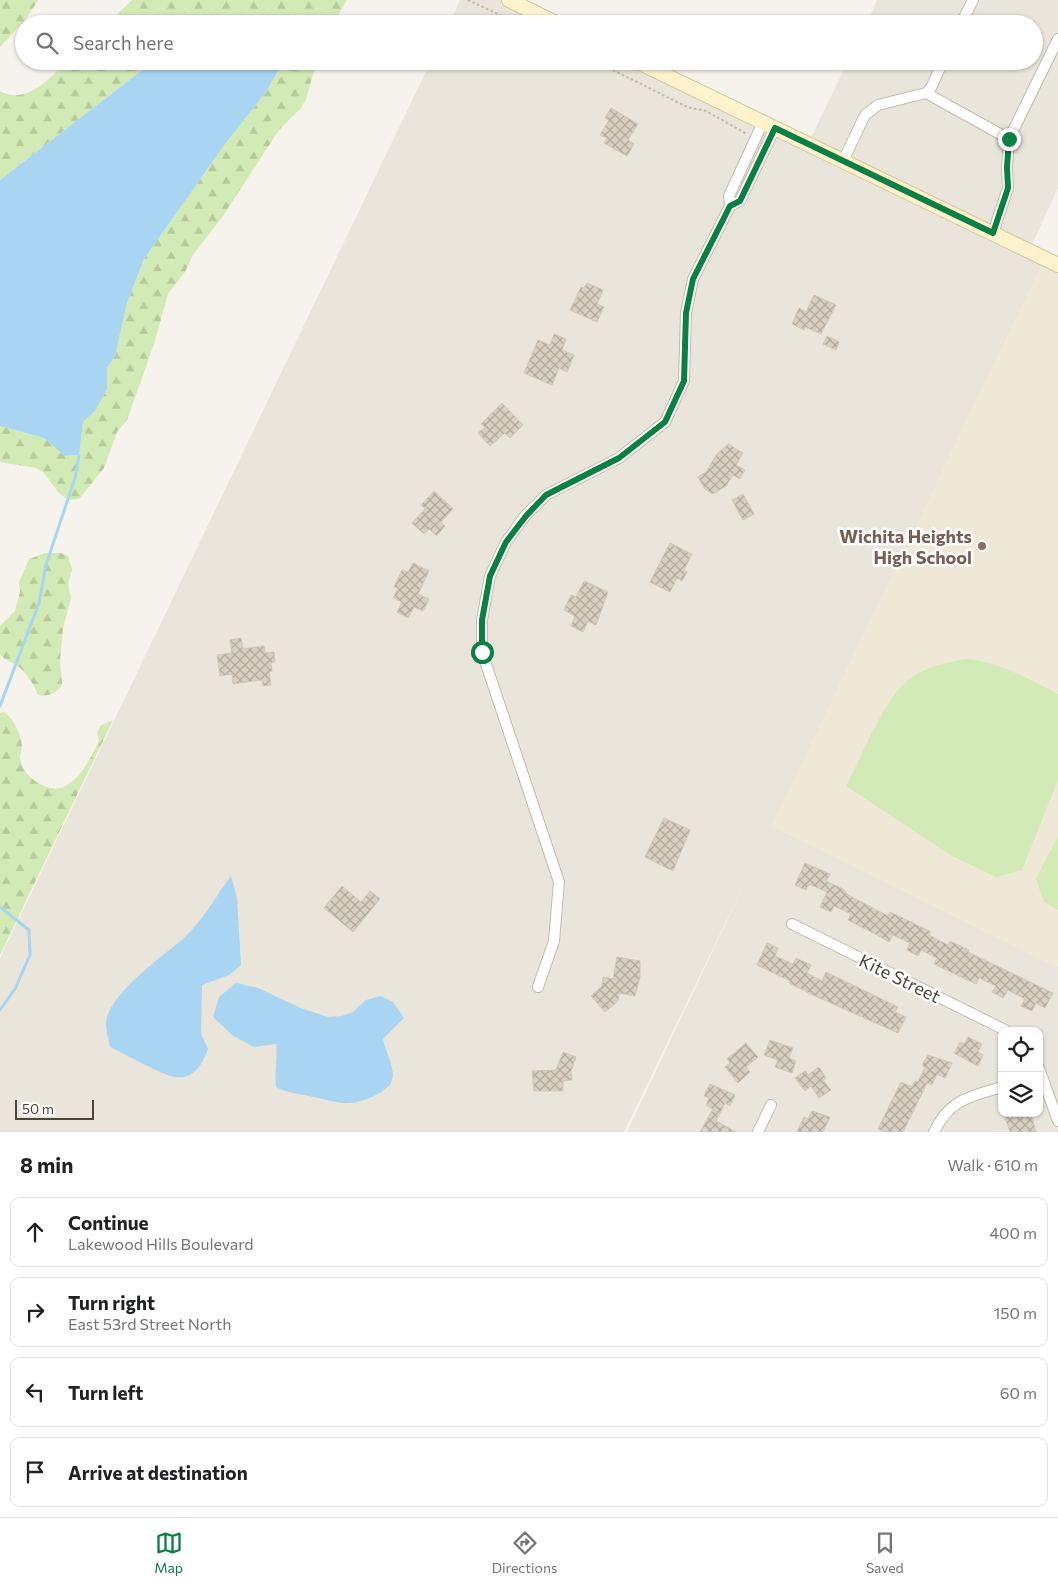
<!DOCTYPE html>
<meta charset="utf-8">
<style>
body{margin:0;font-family:Commissioner,sans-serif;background:#f2f2f2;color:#202124}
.controls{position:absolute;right:15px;bottom:15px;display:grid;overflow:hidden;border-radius:10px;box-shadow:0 1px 4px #0004}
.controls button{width:45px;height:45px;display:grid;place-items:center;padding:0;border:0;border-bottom:1px solid #e0e0e0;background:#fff;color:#202124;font:25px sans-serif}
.scale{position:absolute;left:15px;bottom:12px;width:79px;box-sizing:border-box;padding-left:5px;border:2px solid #4b4439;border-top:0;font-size:14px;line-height:18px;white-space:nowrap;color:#4b4439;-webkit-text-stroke:4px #fff;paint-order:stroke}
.stop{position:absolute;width:15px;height:15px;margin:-11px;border:4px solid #0b8043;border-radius:50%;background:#fff}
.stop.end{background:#0b8043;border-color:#fff;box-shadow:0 1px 5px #0008}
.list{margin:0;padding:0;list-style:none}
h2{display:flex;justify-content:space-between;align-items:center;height:65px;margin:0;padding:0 20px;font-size:21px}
h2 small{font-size:16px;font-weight:400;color:#757577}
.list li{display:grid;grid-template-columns:32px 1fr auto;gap:15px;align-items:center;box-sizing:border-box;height:70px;margin:0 10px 10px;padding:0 10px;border:1px solid #e0e0e0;border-radius:10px}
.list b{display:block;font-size:19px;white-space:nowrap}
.list p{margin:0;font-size:16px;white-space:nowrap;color:#757577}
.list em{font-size:16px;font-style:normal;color:#757577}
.icon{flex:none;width:28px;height:28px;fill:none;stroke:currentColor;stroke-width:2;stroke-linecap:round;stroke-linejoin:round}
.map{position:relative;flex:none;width:1058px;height:1132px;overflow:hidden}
.search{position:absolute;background:#fff;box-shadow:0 1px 4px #0004;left:15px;right:15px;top:15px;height:55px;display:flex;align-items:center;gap:12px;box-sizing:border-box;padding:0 18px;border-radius:28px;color:#757577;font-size:19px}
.sheet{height:385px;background:#fff}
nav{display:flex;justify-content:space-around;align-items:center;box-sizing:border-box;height:70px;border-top:1px solid #e0e0e0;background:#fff;font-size:14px;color:#757577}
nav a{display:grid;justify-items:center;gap:2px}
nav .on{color:#0b8043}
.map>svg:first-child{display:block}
.residential{fill:#eae5da;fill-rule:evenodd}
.education{fill:#efe8d6}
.forest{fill:url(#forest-firs)}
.pitch{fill:#d2eab5}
.water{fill:#a9d4f2}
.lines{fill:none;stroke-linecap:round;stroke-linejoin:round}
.stream{stroke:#a9d4f2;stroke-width:3}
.building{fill:url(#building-cross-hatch);stroke:#d3c7b4}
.minor-casing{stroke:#c2bbae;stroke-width:12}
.secondary-casing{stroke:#d6c79b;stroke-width:16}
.path{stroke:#c4b79f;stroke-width:2;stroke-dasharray:2.5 2.5;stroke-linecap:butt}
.minor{stroke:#fff;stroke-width:10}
.secondary{stroke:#fff3cd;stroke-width:14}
.route{stroke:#0b8043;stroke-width:6}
.education-dot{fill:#8d6e63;stroke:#fff;stroke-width:2}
.labels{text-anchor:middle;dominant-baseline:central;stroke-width:5;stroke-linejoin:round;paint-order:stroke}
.education-label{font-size:18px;font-weight:bold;fill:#785e54;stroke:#fff;text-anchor:end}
.street-label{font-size:18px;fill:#4b4439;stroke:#fff}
</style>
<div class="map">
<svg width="1058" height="1132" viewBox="0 0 1058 1132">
<defs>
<pattern id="forest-firs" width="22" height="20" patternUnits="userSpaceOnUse" patternTransform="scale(1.25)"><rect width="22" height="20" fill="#d2eab5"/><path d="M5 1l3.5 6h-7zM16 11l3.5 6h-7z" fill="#b6ca9c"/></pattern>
<pattern id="building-cross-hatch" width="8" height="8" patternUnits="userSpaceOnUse" patternTransform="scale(1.25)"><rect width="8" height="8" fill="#d8cfc1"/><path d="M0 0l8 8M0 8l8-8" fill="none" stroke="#b1aa9e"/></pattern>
</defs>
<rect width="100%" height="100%" fill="#f6f3ec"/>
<path class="residential" d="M460 0H508L558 24H449Z
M877 0H1058V188L1029 251 1045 259 772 826 1058 967V1132H627L752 868 624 1132H0V958L431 61H635L808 144 848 61H1034V24H866ZM1002 1031H1039V1113H1002Z"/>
<path class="education" d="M1045 259 1058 265V967L772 826Z"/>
<path class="forest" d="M0 0H38L26 19 0 47Z
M132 0H347L333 24H107Z
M68 61H154L0 180V91C27 106 49 78 68 61Z
M284 61H317L306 99 301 108 279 130 223 216 193 255 185 272 168 294 154 344 127 420 117 432 104 468 79 499 68 500 59 493 43 472 36 468 0 462V426L44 438 65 456 79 455 83 422 95 411 107 389V368L115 356 127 303 144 259 225 144 266 92Z
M45 553H61L68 556 72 569 68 584 71 598 63 628 60 661 62 684C58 693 48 697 38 695 34 685 28 675 20 668 13 662 5 661 0 654V626L15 611 20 592 19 582 29 559Z
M4 712C14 719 21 734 22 746 22 750 20 754 20 758 22 775 41 788 57 789 79 784 90 759 99 741L97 733 100 726 113 720 0 955V713Z"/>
<path class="pitch" d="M966 659C1000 662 1028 679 1058 694V780L1022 870 996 877 950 855 846 786C861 758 883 702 906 682 923 667 944 663 966 659Z
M1058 836V910L1044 902 1036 879Z"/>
<path class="water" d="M154 61H284L266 92 225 144 144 259 127 303 115 356 107 368V389L95 411 83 422 79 455 65 456 44 438 0 426V180Z
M231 876 237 898 241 965 229 975 202 985 201 1034 208 1049C203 1063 194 1080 175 1077 164 1076 123 1053 110 1047 109 1040 106 1031 106 1024 107 994 164 956 185 937 204 919 215 897 231 876Z
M236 983 258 988 303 1009 328 1017 342 1016 353 1012 366 1000 381 996 393 1002 404 1018 383 1039C385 1051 396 1070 392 1080 390 1087 382 1092 376 1095 347 1109 339 1102 309 1096 297 1093 287 1093 276 1087 274 1072 278 1058 276 1044L254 1047 232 1035 213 1017 219 997Z"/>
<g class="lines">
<path class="stream" d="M0 706 39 603 46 565 75 478 79 455
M0 907 29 930 30 955 15 989 0 1010"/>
</g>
<path class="building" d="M611 108 638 124 628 140 634 144 627 156 604 143 607 138 600 135 609 120 605 118Z
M587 283 603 290 597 304 604 307 597 322 570 310 581 287 584 288Z
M814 295 836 305 821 334 805 327 804 330 792 324 799 308 806 312Z
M554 334 566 339 562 350 574 355 567 372 559 368 552 385 524 373 538 340 550 345Z
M827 336 839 342 836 350 823 344Z
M502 403 523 425 510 438 505 433 490 446 478 433 485 427 481 424Z
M728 444 743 453 736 465 745 470 740 479 733 475 726 486 713 494 705 489 698 477 706 472 717 454Z
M434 491 453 509 441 522 445 526 437 536 429 529 424 534 412 523 425 509 421 505Z
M743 494 754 514 743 520 732 500Z
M670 543 692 554 684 570 687 572 682 581 677 578 670 592 650 582Z
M413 563 429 571 418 594 429 599 423 611 414 607 408 618 397 612 402 602 393 598 398 588 394 587 402 570 408 572Z
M584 581 608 592 596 625 588 621 583 632 571 626 575 616 564 610 571 595 576 597Z
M241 638 243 649 264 646 265 653 274 652 275 662 271 663 272 671 269 672 271 685 263 686 262 680 233 684 232 674 220 676 217 655 232 653 230 640Z
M664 818 690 830 673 871 645 857Z
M805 863 830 874 826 881 843 889 848 895 888 916 890 912 909 921 931 932 929 935 948 945 950 941 969 950 968 952 1053 993 1045 1008 1036 1003 1032 1011 1021 1006 1025 999 1008 990 1003 998 992 992 996 986 979 978 976 984 934 964 937 958 921 950 918 956 907 950 910 943 893 935 889 942 879 936 848 920 851 914 834 906 831 912 820 907 827 892 809 884 806 890 795 885Z
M342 886 361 902 370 891 380 899 353 932 324 908Z
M767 943 778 948 775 956 793 964 796 958 811 965 807 973 822 981 826 972 898 1007 895 1012 906 1017 898 1033 815 996 789 983 790 981 757 965Z
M617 957 640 961V977L635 996 619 993 618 1001 605 1012 591 996 602 986 603 977 613 979Z
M968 1037 982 1044 978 1052 983 1055 978 1066 954 1053 960 1042 964 1044Z
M770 1040 793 1048 789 1058 796 1061 792 1073 775 1067 778 1060 764 1055Z
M746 1043 758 1057 746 1067 750 1072 738 1083 725 1067 730 1063 727 1059Z
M563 1052 576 1057 571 1071 572 1080 563 1081V1091H534L532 1071 556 1070Z
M928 1055 952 1063 945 1078 937 1074 932 1085 927 1083 903 1132H884L878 1129 901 1082 912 1087 915 1081 918 1082 925 1067 922 1065Z
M819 1067 826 1078 823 1080 831 1090 819 1098 811 1086 805 1091 795 1078 805 1071 808 1075Z
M710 1084 735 1095 730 1106 725 1103 716 1121 736 1132H700L713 1109 706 1105 709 1098 704 1096Z
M812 1111 830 1117 823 1132H797L804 1117 808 1119Z
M1010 1113H1019L1020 1117 1031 1114 1036 1132H1010L1004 1115Z"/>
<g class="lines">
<defs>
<path id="minor" d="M961 24 973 0
M926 93 1009 139
M843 161 865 115 878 105 926 93 931 88 943 61
M730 206 740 201 775 128
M993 233 1008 188 1007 167 1009 139 1058 39
M792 924 1007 1031
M538 987 554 941 559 882 482 652V620L490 576 506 542 525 516 546 495 619 458 665 422 684 381 686 313 693 279 730 206 729 196 763 122
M1039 1068 1058 1121
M758 1132 771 1105
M934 1132C950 1099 969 1097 1002 1087"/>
<path id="secondary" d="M509 0 558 24
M636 61 1058 265"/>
</defs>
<use href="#minor" class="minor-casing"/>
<use href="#secondary" class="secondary-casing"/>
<path class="path" d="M468 0 519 24
M595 61 687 107 706 111 747 134"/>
<use href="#minor" class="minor"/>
<use href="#secondary" class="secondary"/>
</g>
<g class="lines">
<path class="route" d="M482 652V620L490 576 506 542 526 516 546 495 619 458 665 422 684 381 686 313 693 279 730 206 740 201 775 128 993 233 1008 188 1007 167 1009 139"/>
</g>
<circle class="education-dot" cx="982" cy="546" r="5"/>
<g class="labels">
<g class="education-label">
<text x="972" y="536">Wichita Heights<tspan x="972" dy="21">High School</tspan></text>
</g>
<g class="street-label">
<text transform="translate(900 978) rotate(26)">Kite Street</text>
</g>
</g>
</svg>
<div class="controls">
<button><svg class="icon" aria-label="locate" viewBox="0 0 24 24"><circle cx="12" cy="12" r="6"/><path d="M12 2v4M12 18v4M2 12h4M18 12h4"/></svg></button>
<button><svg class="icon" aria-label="layers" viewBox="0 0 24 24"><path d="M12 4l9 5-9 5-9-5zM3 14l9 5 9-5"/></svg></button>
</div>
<div class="scale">50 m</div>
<div class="stop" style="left:482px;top:652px"></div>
<div class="stop end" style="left:1009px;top:139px"></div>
<div class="search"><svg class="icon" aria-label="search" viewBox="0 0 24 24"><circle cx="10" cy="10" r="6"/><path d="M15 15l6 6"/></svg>Search here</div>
</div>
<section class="sheet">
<h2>8 min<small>Walk · 610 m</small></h2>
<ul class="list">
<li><svg class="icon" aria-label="ahead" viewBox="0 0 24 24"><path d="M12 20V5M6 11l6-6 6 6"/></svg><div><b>Continue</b><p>Lakewood Hills Boulevard</p></div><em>400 m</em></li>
<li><svg class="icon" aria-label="right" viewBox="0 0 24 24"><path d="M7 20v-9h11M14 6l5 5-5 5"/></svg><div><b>Turn right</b><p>East 53rd Street North</p></div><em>150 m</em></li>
<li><svg class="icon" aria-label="left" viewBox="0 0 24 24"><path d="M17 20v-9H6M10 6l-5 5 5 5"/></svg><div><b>Turn left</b></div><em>60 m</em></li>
<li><svg class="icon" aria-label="arrive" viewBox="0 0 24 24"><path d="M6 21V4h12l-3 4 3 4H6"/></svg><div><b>Arrive at destination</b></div></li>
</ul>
</section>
<nav>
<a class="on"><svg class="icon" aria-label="map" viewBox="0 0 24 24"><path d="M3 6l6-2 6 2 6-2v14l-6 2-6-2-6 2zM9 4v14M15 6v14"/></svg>Map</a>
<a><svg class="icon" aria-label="directions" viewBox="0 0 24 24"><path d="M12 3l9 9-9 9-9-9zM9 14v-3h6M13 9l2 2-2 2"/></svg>Directions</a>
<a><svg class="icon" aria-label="saved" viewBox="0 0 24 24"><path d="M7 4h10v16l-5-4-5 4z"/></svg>Saved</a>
</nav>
